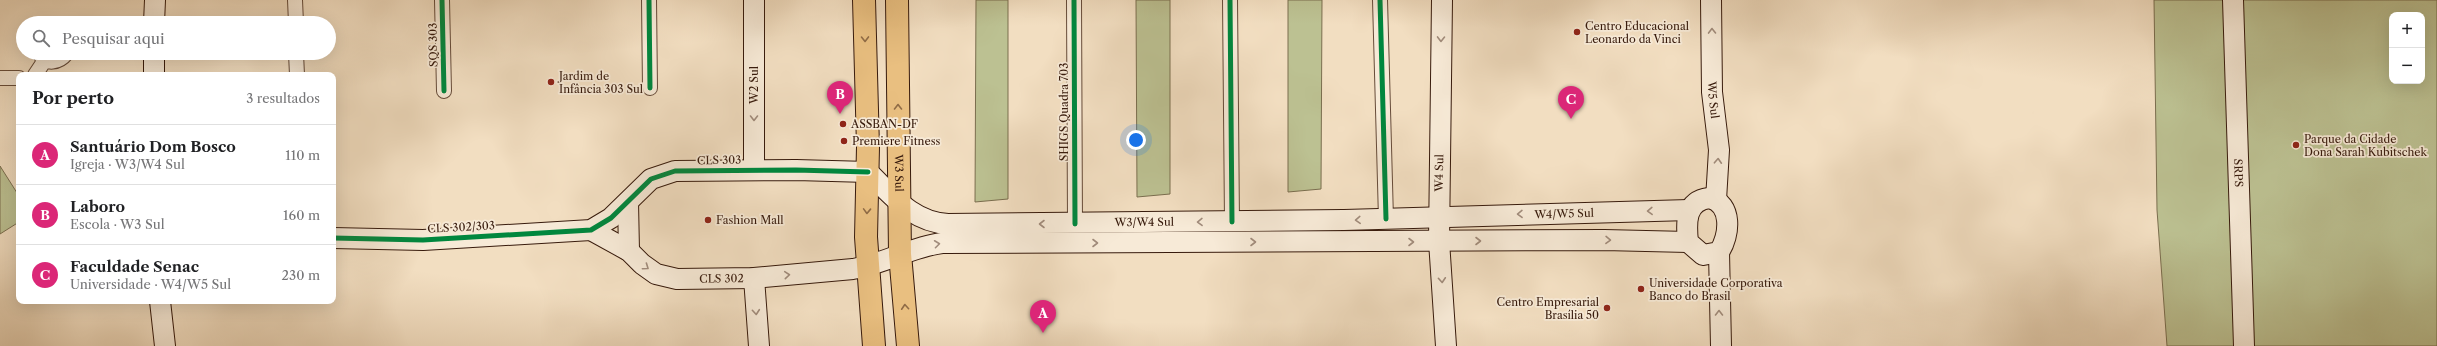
<!DOCTYPE html>
<html lang="pt">
<meta charset="utf-8">
<style>
body{margin:0;font-family:"Libre Caslon Text",serif;background:#f6f6f6;color:#202124}
.controls{position:absolute;right:12px;top:12px;display:grid;overflow:hidden;border-radius:8px;box-shadow:0 4px 16px #0002}
.controls button{width:36px;height:36px;display:grid;place-items:center;padding:0;border:0;border-bottom:1px solid #e0e0e0;background:#fff;color:#202124;font:20px sans-serif}
.you{position:absolute;left:1136px;top:140px;width:14px;height:14px;margin:-10px;border:3px solid #fff;border-radius:50%;background:#1a73e8;box-shadow:0 0 0 6px #1a73e833}
.badge{display:grid;place-items:center;width:26px;height:26px;border-radius:50%;background:#db2777;color:#fff;font-size:13px;font-weight:700}
.pin{position:absolute;translate:-50% -33px;filter:drop-shadow(0 1px 2px #0008)}
.pin::after{content:'';position:absolute;top:21px;width:14px;height:12px;background:inherit;clip-path:polygon(0 0,100% 0,50% 100%)}
.list{margin:0;padding:0;list-style:none}
h2{display:flex;justify-content:space-between;align-items:center;height:52px;margin:0;padding:0 16px;font-size:17px}
h2 small{font-size:13px;font-weight:400;color:#757577}
.list li{display:grid;grid-template-columns:26px 1fr auto;gap:12px;align-items:center;box-sizing:border-box;height:60px;padding:0 16px;border-top:1px solid #e0e0e0}
.list b{display:block;font-size:15px;white-space:nowrap}
.list p{margin:0;font-size:13px;white-space:nowrap;color:#757577}
.list em{font-size:13px;font-style:normal;color:#757577}
.icon{flex:none;width:22px;height:22px;fill:none;stroke:currentColor;stroke-width:2;stroke-linecap:round;stroke-linejoin:round}
.map{position:relative;flex:none;width:2437px;height:346px;overflow:hidden}
.search{position:absolute;background:#fff;box-shadow:0 4px 16px #0002;left:16px;top:16px;width:320px;height:44px;display:flex;align-items:center;gap:10px;box-sizing:border-box;padding:0 14px;border-radius:22px;color:#757577;font-size:15px}
.panel{position:absolute;background:#fff;box-shadow:0 4px 16px #0002;left:16px;top:72px;width:320px;height:232px;border-radius:8px}
.map>svg:first-child{display:block}
.green{fill:#bcc192;stroke:#7a6e4f;fill-rule:evenodd}
.lines{fill:none;stroke-linecap:round;stroke-linejoin:round}
.street-casing{stroke:#664b39;stroke-width:16}
.secondary-casing{stroke:#371a0c;stroke-width:22}
.primary-casing{stroke:#371a0c;stroke-width:24}
.street{stroke:#f7ead7;stroke-width:14}
.secondary{stroke:#f7ead7;stroke-width:20}
.primary{stroke:#e9bf80;stroke-width:22}
.cycleway-casing{stroke:#f7ead7;stroke-width:8}
.cycleway{stroke:#00873e;stroke-width:5}
.oneway{stroke:#a18c7c}
.oneway2{stroke:#906c46}
.poi-dot{fill:#8f2418;stroke:#f7ead7;stroke-width:1.5}
.labels{text-anchor:middle;dominant-baseline:central;stroke-width:3.5;stroke-linejoin:round;paint-order:stroke}
.poi-label{font-size:11px;fill:#371a0c;stroke:#f7ead7;text-anchor:start}
.street-label{font-size:11px;fill:#371a0c;stroke:#f7ead7}
</style>
<div class="map">
<svg width="2437" height="346" viewBox="0 0 2437 346">
<rect width="100%" height="100%" fill="#f2dec1"/>
<filter id="stains"><feTurbulence type="fractalNoise" baseFrequency=".005" numOctaves="4"/><feColorMatrix values="0 0 0 0 .2 0 0 0 0 .09 0 0 0 0 .02 0 0 0 .5 -.17"/></filter>
<radialGradient id="worn" r=".72"><stop offset=".6" stop-color="#630" stop-opacity="0"/><stop offset="1" stop-color="#630" stop-opacity=".3"/></radialGradient>
<path class="green" d="M976 0H1008V199L975 202Z
M1136 0H1170V194L1137 197Z
M1288 0H1322L1321 189 1288 192Z
M2154 0H2437V346H2167L2157 210ZM2392 15H2422V81H2392Z
M0 166 19 196V222L0 234Z"/>
<g class="lines">
<defs>
<path id="street" d="M295 0 296 23
M442 0 444 91
M649 0 650 88
M1074 0 1075 224
M1230 0 1232 222
M1380 0 1386 219
M39 53C46 66 59 63 67 53
M296 53 297 75
M35 75 45 60
M0 78H19"/>
<g id="secondary">
<path d="M754 0V170"/>
<path d="M1442 0 1439 241 1446 346"/>
<path id="s1" d="M1711 0 1712 92 1719 150 1716 200"/>
<path id="s2" d="M2233 0 2244 346"/>
<path d="M154 23 155 0"/>
<path d="M154 75V53"/>
<path d="M1709 198C1733 203 1730 236 1719 252L1703 255 1688 242C1686 223 1685 201 1709 198Z"/>
<path d="M628 202 629 251"/>
<path id="s3" d="M591 230 629 251 642 264 656 274 677 279 754 278 853 269C884 264 911 247 942 243L1604 240 1688 242"/>
<path id="s4" d="M333 238 423 240 591 230 611 218 651 179 675 171 796 170 868 172C892 195 912 222 948 224L1344 220 1689 210"/>
<path d="M1719 252 1721 346"/>
<path d="M754 278 759 346"/>
<path d="M160 301 165 346"/>
</g>
<g id="primary">
<path d="M864 0 868 147 866 237 874 346"/>
<path id="s5" d="M897 0 900 254 908 346"/>
</g>
</defs>
<use href="#street" class="street-casing"/>
<use href="#secondary" class="secondary-casing"/>
<use href="#primary" class="primary-casing"/>
<use href="#street" class="street"/>
<use href="#secondary" class="secondary"/>
<use href="#primary" class="primary"/>
<defs>
<path id="cycleway" d="M442 0 444 91
M649 0 650 88
M1074 0 1075 224
M1230 0 1232 222
M1380 0 1386 219
M333 238 423 240 591 230 611 218 651 179 675 171 796 170 868 172"/>
</defs>
<use href="#cycleway" class="cycleway-casing"/>
<use href="#cycleway" class="cycleway"/>
</g>
<defs><path id="oneway-chevron" d="M-2-3.5L2.5 0L-2 3.5" fill="none" stroke-width="1.6" stroke-linecap="round" stroke-linejoin="round"/></defs>
<g class="oneway">
<use href="#oneway-chevron" transform="translate(1712 31) rotate(-91)"/>
<use href="#oneway-chevron" transform="translate(1441 39) rotate(91)"/>
<use href="#oneway-chevron" transform="translate(754 118) rotate(90)"/>
<use href="#oneway-chevron" transform="translate(1718 161) rotate(-87)"/>
<use href="#oneway-chevron" transform="translate(1650 211) rotate(178)"/>
<use href="#oneway-chevron" transform="translate(1520 214) rotate(179)"/>
<use href="#oneway-chevron" transform="translate(1358 220) rotate(177)"/>
<use href="#oneway-chevron" transform="translate(1200 222) rotate(179)"/>
<use href="#oneway-chevron" transform="translate(1042 224) rotate(180)"/>
<use href="#oneway-chevron" transform="translate(1608 240) rotate(1)"/>
<use href="#oneway-chevron" transform="translate(1478 241)"/>
<use href="#oneway-chevron" transform="translate(1253 242)"/>
<use href="#oneway-chevron" transform="translate(1411 242)"/>
<use href="#oneway-chevron" transform="translate(1095 243)"/>
<use href="#oneway-chevron" transform="translate(937 244) rotate(-7)"/>
<use href="#oneway-chevron" transform="translate(646 267) rotate(35)"/>
<use href="#oneway-chevron" transform="translate(787 275) rotate(-5)"/>
<use href="#oneway-chevron" transform="translate(1442 280) rotate(86)"/>
<use href="#oneway-chevron" transform="translate(756 312) rotate(85)"/>
<use href="#oneway-chevron" transform="translate(1719 313) rotate(-90)"/>
</g>
<g class="oneway2">
<use href="#oneway-chevron" transform="translate(865 39) rotate(89)"/>
<use href="#oneway-chevron" transform="translate(898 107) rotate(-90)"/>
<use href="#oneway-chevron" transform="translate(867 211) rotate(92)"/>
<use href="#oneway-chevron" transform="translate(905 307) rotate(-94)"/>
</g>
<g class="poi-dot">
<circle cx="1577" cy="32" r="4"/>
<circle cx="551" cy="82" r="4"/>
<circle cx="843" cy="124" r="4"/>
<circle cx="844" cy="141" r="4"/>
<circle cx="2296" cy="145" r="4"/>
<circle cx="708" cy="220" r="4"/>
<circle cx="1641" cy="289" r="4"/>
<circle cx="1607" cy="308" r="4"/>
</g>
<g class="labels">
<g class="poi-label">
<text x="1585" y="26">Centro Educacional<tspan x="1585" dy="13">Leonardo da Vinci</tspan></text>
<text x="559" y="76">Jardim de<tspan x="559" dy="13">Infância 303 Sul</tspan></text>
<text x="851" y="124">ASSBAN-DF</text>
<text x="2304" y="139">Parque da Cidade<tspan x="2304" dy="13">Dona Sarah Kubitschek</tspan></text>
<text x="852" y="141">Premiere Fitness</text>
<text x="716" y="220">Fashion Mall</text>
<text x="1649" y="283">Universidade Corporativa<tspan x="1649" dy="13">Banco do Brasil</tspan></text>
<text x="1599" y="302" text-anchor="end">Centro Empresarial<tspan x="1599" dy="13">Brasília 50</tspan></text>
</g>
<g class="street-label">
<text transform="translate(433 45) rotate(-91)">SQS 303</text>
<text transform="translate(754 85) rotate(-90)">W2 Sul</text>
<text stroke="none"><textPath href="#s1" startOffset="100">W5 Sul</textPath></text>
<text transform="translate(1064 112) rotate(-90)">SHIGS Quadra 703</text>
<text transform="translate(719 160) rotate(-1)">CLS 303</text>
<text stroke="none"><textPath href="#s5" startOffset="173">W3 Sul</textPath></text>
<text transform="translate(1439 173) rotate(-89)">W4 Sul</text>
<text stroke="none"><textPath href="#s2" startOffset="173">SRPS</textPath></text>
<text stroke="none"><textPath href="#s4" startOffset="1270">W4/W5 Sul</textPath></text>
<text stroke="none"><textPath href="#s4" startOffset="850">W3/W4 Sul</textPath></text>
<text transform="translate(461 227) rotate(-3)">CLS 302/303</text>
<text stroke="none"><textPath href="#s3" startOffset="145">CLS 302</textPath></text>
</g>
</g>
<rect width="100%" height="100%" filter="url(#stains)"/>
<rect width="100%" height="100%" fill="url(#worn)"/>
</svg>
<div class="controls">
<button>+</button>
<button>−</button>
</div>
<div class="you"></div>
<div class="pin badge" style="left:1043px;top:333px">A</div>
<div class="pin badge" style="left:840px;top:114px">B</div>
<div class="pin badge" style="left:1571px;top:119px">C</div>
<div class="search"><svg class="icon" aria-label="search" viewBox="0 0 24 24"><circle cx="10" cy="10" r="6"/><path d="M15 15l6 6"/></svg>Pesquisar aqui</div>
<section class="panel">
<h2>Por perto<small>3 resultados</small></h2>
<ul class="list">
<li><span class="badge">A</span><div><b>Santuário Dom Bosco</b><p>Igreja · W3/W4 Sul</p></div><em>110 m</em></li>
<li><span class="badge">B</span><div><b>Laboro</b><p>Escola · W3 Sul</p></div><em>160 m</em></li>
<li><span class="badge">C</span><div><b>Faculdade Senac</b><p>Universidade · W4/W5 Sul</p></div><em>230 m</em></li>
</ul>
</section>
</div>
